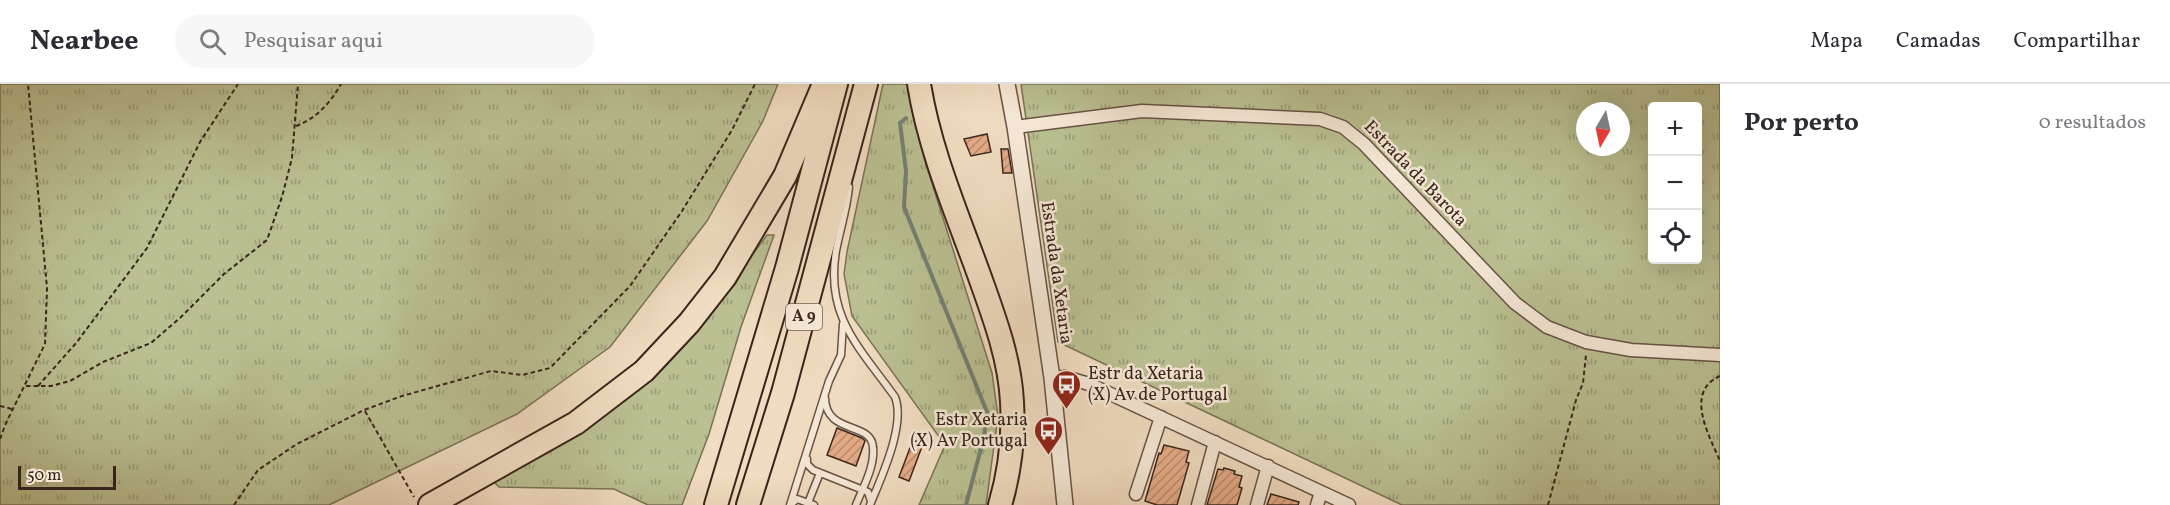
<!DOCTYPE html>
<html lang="pt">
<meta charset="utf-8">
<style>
body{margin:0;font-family:Vollkorn,serif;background:#f7f7f7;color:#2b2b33}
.controls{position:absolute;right:18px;top:18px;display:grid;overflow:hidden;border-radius:6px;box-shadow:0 6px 24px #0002}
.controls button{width:54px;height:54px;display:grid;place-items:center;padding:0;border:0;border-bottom:2px solid #e1e1e2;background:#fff;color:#2b2b33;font:30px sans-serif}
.compass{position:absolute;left:1576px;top:18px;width:54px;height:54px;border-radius:50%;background:#fff;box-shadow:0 6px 24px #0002;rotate:189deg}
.scale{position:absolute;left:18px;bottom:15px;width:98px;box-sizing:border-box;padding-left:6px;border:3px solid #3a241c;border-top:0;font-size:16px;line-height:21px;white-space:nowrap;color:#3a241c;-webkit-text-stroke:4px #f5e8d6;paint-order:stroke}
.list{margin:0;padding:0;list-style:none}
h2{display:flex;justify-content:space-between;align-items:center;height:78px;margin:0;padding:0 24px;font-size:26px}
h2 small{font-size:20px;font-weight:400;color:#7c7c81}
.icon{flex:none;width:33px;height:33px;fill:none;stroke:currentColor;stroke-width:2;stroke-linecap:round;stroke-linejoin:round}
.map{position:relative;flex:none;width:1720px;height:421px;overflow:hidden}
header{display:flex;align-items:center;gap:36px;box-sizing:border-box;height:84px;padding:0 30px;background:#fff;border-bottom:2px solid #e1e1e2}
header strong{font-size:28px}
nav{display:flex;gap:33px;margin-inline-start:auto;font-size:21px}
.search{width:420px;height:54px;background:#f7f7f7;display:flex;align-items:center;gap:15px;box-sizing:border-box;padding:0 21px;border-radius:33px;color:#7c7c81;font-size:22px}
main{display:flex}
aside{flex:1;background:#fff}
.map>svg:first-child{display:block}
.grass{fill:url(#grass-tufts);stroke:#7a7257;stroke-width:1.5;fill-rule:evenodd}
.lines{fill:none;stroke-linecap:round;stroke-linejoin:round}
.stream{stroke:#747f74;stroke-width:4}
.building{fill:url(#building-hatch);stroke:#3a241c;stroke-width:1.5}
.service-casing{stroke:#685245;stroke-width:9}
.minor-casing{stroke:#685245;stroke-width:15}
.tertiary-casing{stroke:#685245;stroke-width:18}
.motorway-casing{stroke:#3a241c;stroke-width:26}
.path{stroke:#3a241c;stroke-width:2;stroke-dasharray:4.5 3;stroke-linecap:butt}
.service{stroke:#f5e8d6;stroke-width:6}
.minor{stroke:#f5e8d6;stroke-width:12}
.tertiary{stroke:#f5e8d6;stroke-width:15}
.motorway{stroke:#f0dcc0;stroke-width:22}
.labels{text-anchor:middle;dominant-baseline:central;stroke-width:5;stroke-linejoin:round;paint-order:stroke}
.shield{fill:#f5e8d6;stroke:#725f54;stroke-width:1.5}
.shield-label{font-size:16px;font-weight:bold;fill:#3a241c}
.street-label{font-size:18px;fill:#3a241c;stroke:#f5e8d6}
.poi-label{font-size:18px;fill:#3a241c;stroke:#f5e8d6;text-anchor:start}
</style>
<header>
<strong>Nearbee</strong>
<div class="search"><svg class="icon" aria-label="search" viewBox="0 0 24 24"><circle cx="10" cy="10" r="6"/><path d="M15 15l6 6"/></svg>Pesquisar aqui</div>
<nav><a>Mapa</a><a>Camadas</a><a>Compartilhar</a></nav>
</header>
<main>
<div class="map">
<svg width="1720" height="421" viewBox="0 0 1720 421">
<defs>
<pattern id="grass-tufts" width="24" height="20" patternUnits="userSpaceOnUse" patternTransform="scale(1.5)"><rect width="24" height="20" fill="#bac092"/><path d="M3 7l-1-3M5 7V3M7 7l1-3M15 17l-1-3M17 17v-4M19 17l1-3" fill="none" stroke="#989c76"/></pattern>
<pattern id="building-hatch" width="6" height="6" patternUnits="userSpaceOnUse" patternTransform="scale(1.5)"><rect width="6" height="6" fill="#e5ab87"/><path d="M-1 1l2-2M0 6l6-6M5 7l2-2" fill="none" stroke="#bb8b6e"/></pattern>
</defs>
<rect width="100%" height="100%" fill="#f0dcc0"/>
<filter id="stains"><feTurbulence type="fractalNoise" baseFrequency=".00333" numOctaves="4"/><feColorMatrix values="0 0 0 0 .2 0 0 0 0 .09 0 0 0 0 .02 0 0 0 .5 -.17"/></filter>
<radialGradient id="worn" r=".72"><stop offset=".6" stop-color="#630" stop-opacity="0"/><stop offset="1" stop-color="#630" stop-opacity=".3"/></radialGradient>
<path class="grass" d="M0 0H778L763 37 707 137 610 263 517 330 329 421H0Z
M883 0H908L924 74 992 289 998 332 986 421H919L945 361 852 232 844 190 847 168Z
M1021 0H1720V421H1402L1058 258ZM1652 22H1698V176H1652ZM1585 27H1621V63H1585Z
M767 151H774L741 243 709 350 682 421H648L614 405 499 403 493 397 703 238Z"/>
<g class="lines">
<path class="stream" d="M906 34 900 39 906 87 904 123 987 328 984 353 966 421"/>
</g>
<path class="building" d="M987 50 991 68 971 72 964 55Z
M1001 65H1008L1012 89H1003Z
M837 344 862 354 865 357 856 382 827 371Z
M913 356 923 360 909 397 899 393Z
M1164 361 1189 367 1186 378 1189 379 1177 421H1157L1145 417 1159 369 1161 370Z
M1224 384 1235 387 1234 390 1242 392 1239 403 1242 404 1237 421H1207L1218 385 1223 386Z
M1271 410 1299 418 1298 421H1267Z"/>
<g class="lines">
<defs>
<path id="service" d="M849 103C847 125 840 146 836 167 825 233 860 264 895 313 906 341 881 394 870 421
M825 314C826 351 871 337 873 363 875 383 863 403 856 421
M807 375V380L813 386 868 408 871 417
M808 419 820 389
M790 421 829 297 841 271 843 240
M790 421 797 415 814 421"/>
<path id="minor" d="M1015 43 1142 27 1320 35 1343 43 1364 60 1515 219 1547 243 1586 258 1631 266 1720 271
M1052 294 1065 293 1089 300 1349 421
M1136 410 1161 333
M1198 421 1215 358
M1257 421 1268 382
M1317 421 1321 408"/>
<path id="tertiary" d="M1007 0 1015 43 1052 294 1065 421"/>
<path id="motorway" d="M919 0C930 69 959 134 982 199 996 238 1010 277 1012 318 1014 353 1010 387 1000 421
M430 421 576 339 644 287 689 239 725 193 785 92 824 0
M716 421 787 184 836 0
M748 421 783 309 866 0"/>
</defs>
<use href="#service" class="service-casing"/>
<use href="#minor" class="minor-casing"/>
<use href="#tertiary" class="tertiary-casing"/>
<use href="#motorway" class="motorway-casing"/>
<path class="path" d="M296 42C316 35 331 18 341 0
M1720 292C1684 308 1709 351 1720 377
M26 302H51L70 297 103 278 151 259 181 233 224 190 267 156 282 113 292 74 298 0
M38 302 77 258 147 164 200 58 238 0
M0 322 12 325
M365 327 414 413
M0 355 6 339 45 260 47 204 28 0
M234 421 258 386 297 360 364 326 402 312 491 287 522 291 550 284 630 202 682 127 732 46 755 0
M1548 421 1576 316 1583 299 1586 271"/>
<use href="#service" class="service"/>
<use href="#minor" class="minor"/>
<use href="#tertiary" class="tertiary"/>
<use href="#motorway" class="motorway"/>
</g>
<defs>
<symbol id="bus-pin" viewBox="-11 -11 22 30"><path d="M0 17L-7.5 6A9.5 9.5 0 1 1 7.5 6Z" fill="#8f2418" stroke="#f5e8d6"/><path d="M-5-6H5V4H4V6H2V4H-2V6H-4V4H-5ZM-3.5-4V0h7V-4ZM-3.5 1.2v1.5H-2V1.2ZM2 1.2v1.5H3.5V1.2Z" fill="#fff"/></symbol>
</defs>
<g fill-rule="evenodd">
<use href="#bus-pin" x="1050" y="284" width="33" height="45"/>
<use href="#bus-pin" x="1032" y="330" width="33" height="45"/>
</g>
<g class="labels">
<rect class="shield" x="786" y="220" width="36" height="26" rx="4.5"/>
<g class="shield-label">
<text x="804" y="233">A 9</text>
</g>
<g class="street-label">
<text transform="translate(1415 90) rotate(46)">Estrada da Barota</text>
<text transform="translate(1056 189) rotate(82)">Estrada da Xetaria</text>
</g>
<g class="poi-label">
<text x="1088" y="290">Estr da Xetaria<tspan x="1088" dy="21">(X) Av de Portugal</tspan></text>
<text x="1028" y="336" text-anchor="end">Estr Xetaria<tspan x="1028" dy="21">(X) Av Portugal</tspan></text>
</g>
</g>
<rect width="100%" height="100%" filter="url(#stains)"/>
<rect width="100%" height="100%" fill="url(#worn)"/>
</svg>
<div class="controls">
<button>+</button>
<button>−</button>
<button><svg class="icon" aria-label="locate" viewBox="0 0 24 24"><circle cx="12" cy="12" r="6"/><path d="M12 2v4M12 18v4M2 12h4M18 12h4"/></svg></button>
</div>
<svg class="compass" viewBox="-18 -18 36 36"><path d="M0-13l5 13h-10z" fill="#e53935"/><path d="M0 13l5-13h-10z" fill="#7c7c81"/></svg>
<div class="scale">50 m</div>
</div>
<aside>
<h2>Por perto<small>0 resultados</small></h2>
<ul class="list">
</ul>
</aside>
</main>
